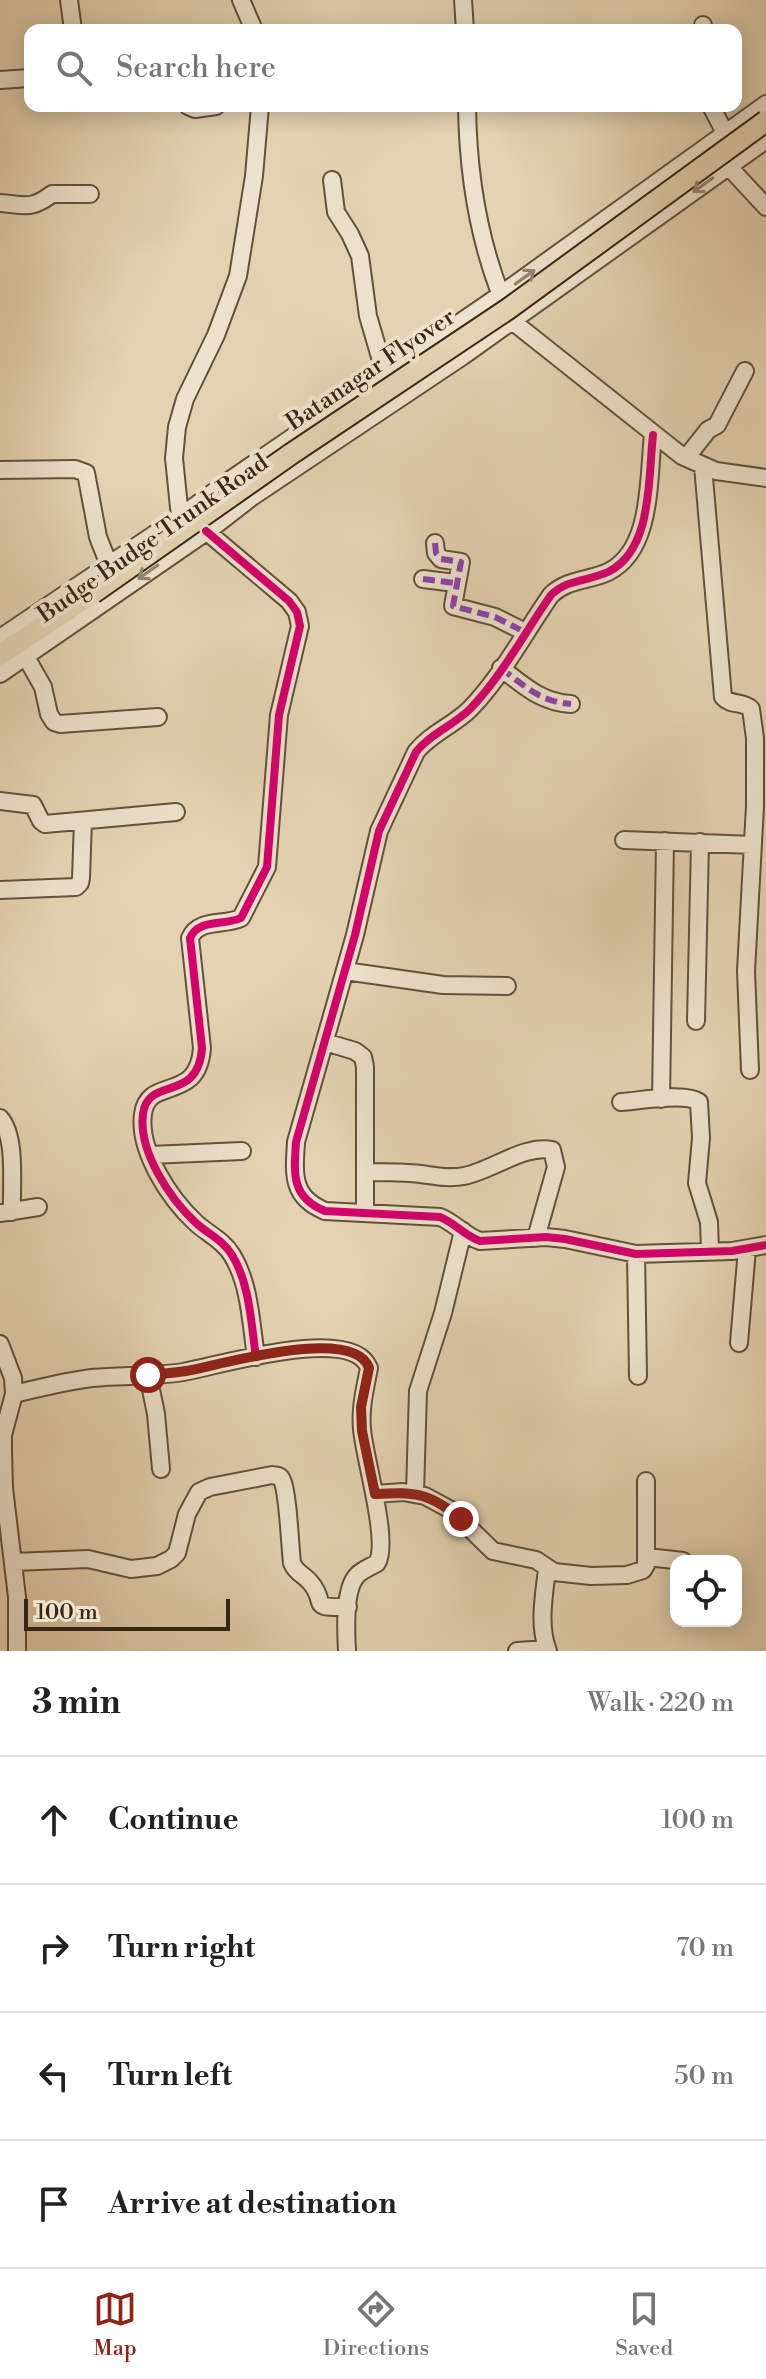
<!DOCTYPE html>
<meta charset="utf-8">
<style>
body{margin:0;font-family:"Libre Bodoni",serif;background:#f2f2f2;color:#222}
.controls{position:absolute;right:24px;bottom:24px;display:grid;overflow:hidden;border-radius:16px;box-shadow:0 4px 20px #0003}
.controls button{width:72px;height:72px;display:grid;place-items:center;padding:0;border:0;border-bottom:2px solid #e0e0e0;background:#fff;color:#222;font:40px sans-serif}
.scale{position:absolute;left:24px;bottom:20px;width:206px;box-sizing:border-box;padding-left:8px;border:4px solid #372713;border-top:0;font-size:22px;line-height:28px;white-space:nowrap;color:#372713;-webkit-text-stroke:6px #ede2cd;paint-order:stroke}
.stop{position:absolute;width:24px;height:24px;margin:-18px;border:6px solid #8f2418;border-radius:50%;background:#fff}
.stop.end{background:#8f2418;border-color:#fff;box-shadow:0 2px 8px #0008}
.list{margin:0;padding:0;list-style:none}
h2{display:flex;justify-content:space-between;align-items:center;height:104px;margin:0;padding:0 32px;font-size:34px}
h2 small{font-size:26px;font-weight:400;color:#767676}
.list li{display:grid;grid-template-columns:52px 1fr auto;gap:24px;align-items:center;box-sizing:border-box;height:128px;padding:0 32px;border-top:2px solid #e0e0e0}
.list b{display:block;font-size:30px;white-space:nowrap}
.list em{font-size:26px;font-style:normal;color:#767676}
.icon{flex:none;width:44px;height:44px;fill:none;stroke:currentColor;stroke-width:2;stroke-linecap:round;stroke-linejoin:round}
.map{position:relative;flex:none;width:766px;height:1651px;overflow:hidden}
.search{position:absolute;background:#fff;box-shadow:0 4px 20px #0003;left:24px;right:24px;top:24px;height:88px;display:flex;align-items:center;gap:20px;box-sizing:border-box;padding:0 28px;border-radius:16px;color:#767676;font-size:30px}
.sheet{height:616px;background:#fff}
nav{display:flex;justify-content:space-around;align-items:center;box-sizing:border-box;height:112px;border-top:2px solid #e0e0e0;background:#fff;font-size:22px;color:#767676}
nav a{display:grid;justify-items:center;gap:4px}
nav .on{color:#8f2418}
.map>svg:first-child{display:block}
.lines{fill:none;stroke-linecap:round;stroke-linejoin:round}
.minor-casing{stroke:#62523b;stroke-width:20}
.major-casing{stroke:#372713;stroke-width:24}
.minor{stroke:#ede2cd;stroke-width:16}
.major{stroke:#e4d3b2;stroke-width:20}
.major-bridge-casing{stroke:#372713;stroke-width:24;stroke-linecap:butt}
.major-bridge{stroke:#e4d3b2;stroke-width:20}
.quiet{stroke:#8e44ad;stroke-width:6;stroke-dasharray:12 6;stroke-linecap:butt}
.cycleway-casing{stroke:#ede2cd;stroke-width:13}
.cycleway{stroke:#d6006c;stroke-width:8}
.oneway{stroke:#928470}
.route{stroke:#8f2418;stroke-width:10}
.labels{text-anchor:middle;dominant-baseline:central;stroke-width:8;stroke-linejoin:round;paint-order:stroke}
.street-label{font-size:24px;fill:#372713;stroke:#ede2cd}
</style>
<div class="map">
<svg width="766" height="1651" viewBox="0 0 766 1651">
<rect width="100%" height="100%" fill="#e4d3b2"/>
<filter id="stains"><feTurbulence type="fractalNoise" baseFrequency=".0025" numOctaves="4"/><feColorMatrix values="0 0 0 0 .2 0 0 0 0 .09 0 0 0 0 .02 0 0 0 .5 -.17"/></filter>
<radialGradient id="worn" r=".72"><stop offset=".6" stop-color="#630" stop-opacity="0"/><stop offset="1" stop-color="#630" stop-opacity=".3"/></radialGradient>
<g class="lines">
<defs>
<path id="minor" d="M69 0 73 30
M241 0 254 30
M463 0 465 30
M703 25V30
M0 80 30 78
M188 106 195 109 216 106
M467 106C468 181 480 253 512 321L682 456 716 471 766 478
M711 106 725 133
M729 167 766 207
M332 180 336 212 350 234 360 256 368 316 385 374
M0 203C25 205 31 210 52 194H90
M653 435C648 478 653 550 608 572 589 581 567 579 551 595 525 632 502 676 470 709 454 725 430 734 416 752L379 831 355 935 296 1142C294 1174 291 1197 325 1211L440 1217C455 1223 465 1236 480 1241L546 1237 565 1239 636 1254 732 1251 766 1245
M686 458 708 430 717 425 745 371
M703 466 723 697C731 706 743 701 751 709L755 738V806L746 971 750 1070
M0 470 75 469 86 473 98 537 109 565
M180 517 174 458 177 427 185 399 216 335 238 276 254 176 260 106
M206 531 289 601 297 612 300 626 279 715 267 867 241 918C224 926 199 918 190 938L202 1048C198 1104 148 1075 143 1114 138 1151 170 1199 196 1223 208 1234 223 1240 232 1255 250 1284 251 1324 256 1357
M435 543 436 553 441 559 461 562 453 606 495 617 525 632
M423 579 455 583
M0 638 180 517 230 480 500 295 766 104
M26 657 43 687 49 714 54 722 60 724 158 717
M501 668C524 686 541 702 571 704
M0 674 212 528 252 497 463 356 766 140
M0 801 33 805 41 821 45 824 176 812
M624 840 753 845
M0 890 76 887 80 883 81 878 83 821
M345 971 443 985 507 986
M696 1021 700 842
M325 1042 355 1051 363 1057 365 1067V1211
M661 1099 665 841
M621 1102C639 1101 685 1092 699 1102L701 1138 697 1183 709 1222 710 1251
M0 1118C17 1137 11 1186 12 1212
M150 1155 242 1151
M365 1172C384 1172 402 1172 421 1174 436 1176 449 1179 464 1176 491 1171 525 1144 552 1150L556 1167 536 1238
M0 1213 38 1207
M636 1254 638 1376
M739 1343 747 1249
M0 1344 13 1378 14 1394 3 1435V1451L4 1488 17 1597V1651
M148 1375 156 1414 161 1469
M14 1394C40 1388 66 1381 92 1378 122 1375 153 1377 183 1372 218 1366 353 1324 369 1368 365 1389 360 1408 362 1429 364 1457 390 1542 377 1563 371 1567 359 1571 355 1578 344 1593 346 1633 347 1651
M415 1493 418 1391 443 1313 463 1231
M375 1494 403 1492 425 1496 451 1510 493 1551 536 1560 554 1572 591 1576 627 1575 643 1570 646 1565V1481
M647 1557 683 1561
M13 1562 88 1559 131 1569 157 1566 171 1559 177 1553 187 1514 199 1492 210 1487 272 1475C278 1476 280 1475 282 1480 288 1492 290 1546 292 1563 296 1573 303 1574 310 1582 329 1604 306 1608 348 1607
M547 1569C544 1596 538 1625 548 1651
M517 1651 547 1649"/>
<path id="major" d="M0 655 93 593"/>
</defs>
<use href="#minor" class="minor-casing"/>
<use href="#major" class="major-casing"/>
<use href="#minor" class="minor"/>
<use href="#major" class="major"/>
<defs>
<path id="major-bridge" d="M93 593 291 454 508 309 766 121"/>
</defs>
<use href="#major-bridge" class="major-bridge-casing"/>
<use href="#major-bridge" class="major-bridge"/>
<path class="quiet" d="M435 543 436 553 441 559 461 562 453 606 495 617 525 632
M423 579 455 583
M501 668C524 686 541 702 571 704"/>
<defs>
<path id="cycleway" d="M653 435C648 478 653 550 608 572 589 581 567 579 551 595 525 632 502 676 470 709 454 725 430 734 416 752L379 831 355 935 296 1142C294 1174 291 1197 325 1211L440 1217C455 1223 465 1236 480 1241L546 1237 565 1239 636 1254 732 1251 766 1245
M206 531 289 601 297 612 300 626 279 715 267 867 241 918C224 926 199 918 190 938L202 1048C198 1104 148 1075 143 1114 138 1151 170 1199 196 1223 208 1234 223 1240 232 1255 250 1284 251 1324 256 1357"/>
</defs>
<use href="#cycleway" class="cycleway-casing"/>
<use href="#cycleway" class="cycleway"/>
</g>
<defs><path id="oneway-shaft" d="M-6 0H5M1.5-3L5.5 0L1.5 3" fill="none" stroke-width="1.6" stroke-linecap="round" stroke-linejoin="round" transform="scale(2)"/></defs>
<g class="oneway">
<use href="#oneway-shaft" transform="translate(703 185) rotate(144)"/>
<use href="#oneway-shaft" transform="translate(525 277) rotate(-36)"/>
<use href="#oneway-shaft" transform="translate(148 572) rotate(145)"/>
</g>
<g class="lines">
<path class="route" d="M148 1375C161 1374 173 1373 186 1371 220 1365 354 1325 369 1368L361 1407 362 1431 375 1494C414 1492 429 1492 461 1519"/>
</g>
<g class="labels">
<g class="street-label">
<text transform="translate(371 370) rotate(-34)">Batanagar Flyover</text>
<text transform="translate(153 539) rotate(-35)">Budge Budge Trunk Road</text>
</g>
</g>
<rect width="100%" height="100%" filter="url(#stains)"/>
<rect width="100%" height="100%" fill="url(#worn)"/>
</svg>
<div class="controls">
<button><svg class="icon" aria-label="locate" viewBox="0 0 24 24"><circle cx="12" cy="12" r="6"/><path d="M12 2v4M12 18v4M2 12h4M18 12h4"/></svg></button>
</div>
<div class="scale">100 m</div>
<div class="stop" style="left:148px;top:1375px"></div>
<div class="stop end" style="left:461px;top:1519px"></div>
<div class="search"><svg class="icon" aria-label="search" viewBox="0 0 24 24"><circle cx="10" cy="10" r="6"/><path d="M15 15l6 6"/></svg>Search here</div>
</div>
<section class="sheet">
<h2>3 min<small>Walk · 220 m</small></h2>
<ul class="list">
<li><svg class="icon" aria-label="ahead" viewBox="0 0 24 24"><path d="M12 20V5M6 11l6-6 6 6"/></svg><div><b>Continue</b></div><em>100 m</em></li>
<li><svg class="icon" aria-label="right" viewBox="0 0 24 24"><path d="M7 20v-9h11M14 6l5 5-5 5"/></svg><div><b>Turn right</b></div><em>70 m</em></li>
<li><svg class="icon" aria-label="left" viewBox="0 0 24 24"><path d="M17 20v-9H6M10 6l-5 5 5 5"/></svg><div><b>Turn left</b></div><em>50 m</em></li>
<li><svg class="icon" aria-label="arrive" viewBox="0 0 24 24"><path d="M6 21V4h12l-3 4 3 4H6"/></svg><div><b>Arrive at destination</b></div></li>
</ul>
</section>
<nav>
<a class="on"><svg class="icon" aria-label="map" viewBox="0 0 24 24"><path d="M3 6l6-2 6 2 6-2v14l-6 2-6-2-6 2zM9 4v14M15 6v14"/></svg>Map</a>
<a><svg class="icon" aria-label="directions" viewBox="0 0 24 24"><path d="M12 3l9 9-9 9-9-9zM9 14v-3h6M13 9l2 2-2 2"/></svg>Directions</a>
<a><svg class="icon" aria-label="saved" viewBox="0 0 24 24"><path d="M7 4h10v16l-5-4-5 4z"/></svg>Saved</a>
</nav>
